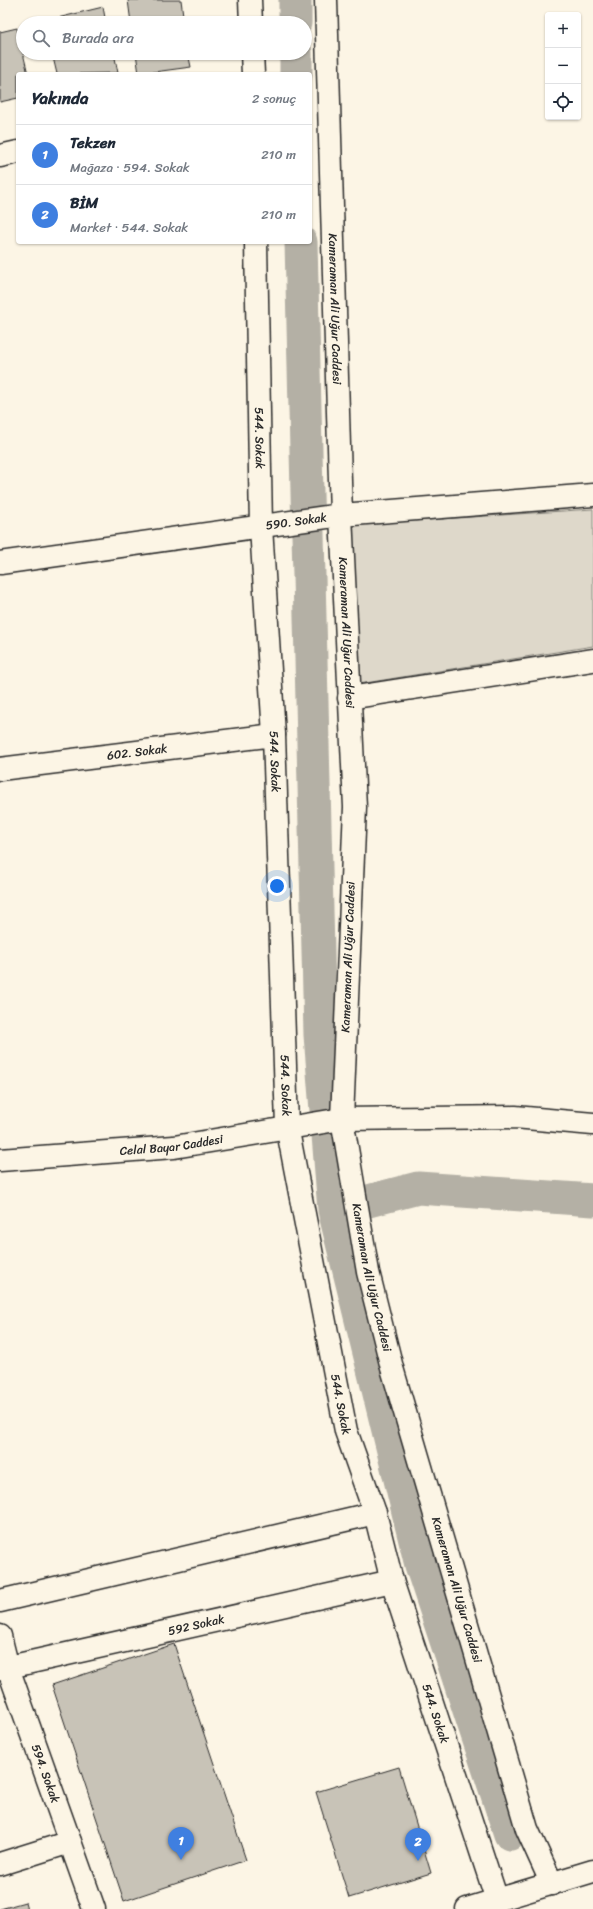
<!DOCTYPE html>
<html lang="tr">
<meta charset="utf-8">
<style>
body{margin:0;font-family:Sriracha,sans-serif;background:#f2f2f3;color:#1f2937}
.controls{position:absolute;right:12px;top:12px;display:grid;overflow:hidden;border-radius:4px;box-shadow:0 1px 3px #0004}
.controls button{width:36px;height:36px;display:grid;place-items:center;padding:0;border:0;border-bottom:1px solid #e0e1e3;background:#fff;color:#1f2937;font:20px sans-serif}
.you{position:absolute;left:277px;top:886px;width:14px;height:14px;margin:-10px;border:3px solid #fff;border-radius:50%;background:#1a73e8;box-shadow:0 0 0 6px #1a73e833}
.badge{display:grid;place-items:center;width:26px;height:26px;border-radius:50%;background:#111827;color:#fff;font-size:13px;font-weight:700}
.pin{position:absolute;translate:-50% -33px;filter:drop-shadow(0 1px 2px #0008)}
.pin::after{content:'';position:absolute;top:21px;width:14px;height:12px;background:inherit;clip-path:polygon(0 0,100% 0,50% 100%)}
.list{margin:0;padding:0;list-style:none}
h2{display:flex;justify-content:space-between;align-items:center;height:52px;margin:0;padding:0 16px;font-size:17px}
h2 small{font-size:13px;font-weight:400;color:#747a83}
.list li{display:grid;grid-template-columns:26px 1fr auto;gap:12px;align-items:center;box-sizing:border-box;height:60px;padding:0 16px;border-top:1px solid #e0e1e3}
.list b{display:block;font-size:15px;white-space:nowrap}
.list p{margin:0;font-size:13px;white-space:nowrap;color:#747a83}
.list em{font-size:13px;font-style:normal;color:#747a83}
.icon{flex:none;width:22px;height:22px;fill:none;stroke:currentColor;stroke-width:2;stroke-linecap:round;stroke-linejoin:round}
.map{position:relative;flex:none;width:593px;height:1909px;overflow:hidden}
.search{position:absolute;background:#fff;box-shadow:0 1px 3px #0004;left:16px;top:16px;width:296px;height:44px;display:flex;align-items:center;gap:10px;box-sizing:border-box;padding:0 14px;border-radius:22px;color:#747a83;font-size:15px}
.panel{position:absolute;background:#fff;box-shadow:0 1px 3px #0004;left:16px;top:72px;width:296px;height:172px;border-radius:4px}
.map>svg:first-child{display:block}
.green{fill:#ded8ca;stroke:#84827a}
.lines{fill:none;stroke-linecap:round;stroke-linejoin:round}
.canal{stroke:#b4b0a5;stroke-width:33}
.building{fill:#c8c3b7;stroke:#2b2b2b}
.minor-casing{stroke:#2b2b2b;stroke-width:25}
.tertiary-casing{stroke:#2b2b2b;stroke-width:25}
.primary-casing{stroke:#2b2b2b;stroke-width:25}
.minor{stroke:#fcf5e5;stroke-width:22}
.tertiary{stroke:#fcf5e5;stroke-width:22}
.primary{stroke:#fcf5e5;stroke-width:22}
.labels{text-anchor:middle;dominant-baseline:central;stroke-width:3;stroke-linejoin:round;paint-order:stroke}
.street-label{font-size:12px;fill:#2b2b2b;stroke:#fcf5e5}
</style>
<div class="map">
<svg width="593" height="1909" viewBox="0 0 593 1909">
<rect width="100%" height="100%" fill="#fcf5e5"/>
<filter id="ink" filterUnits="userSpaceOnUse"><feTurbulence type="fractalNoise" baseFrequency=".025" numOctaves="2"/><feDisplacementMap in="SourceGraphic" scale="8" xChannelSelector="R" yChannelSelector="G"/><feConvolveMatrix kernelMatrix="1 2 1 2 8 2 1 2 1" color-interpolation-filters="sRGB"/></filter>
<g filter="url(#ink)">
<path class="green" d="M593 509V646L359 684 351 525Z"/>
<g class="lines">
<path class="canal" d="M295 0V23
M296 53V74
M301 242 320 1035 334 1210 421 1565 510 1834
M334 1210 418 1188 593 1200"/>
</g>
<path class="building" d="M128 0H181L184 23H131Z
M103 7 106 23H45V21Z
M17 28 28 74H18V98L0 102V32Z
M52 53H114L118 73 57 74Z
M136 53H188L191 67 139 74Z
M174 1644 246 1860 124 1901 52 1685Z
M399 1767 431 1873 349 1898 316 1792Z
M25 1902 27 1909H0Z"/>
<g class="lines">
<defs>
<g id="minor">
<path d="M250 0 251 23"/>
<path d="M252 53 253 74"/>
<path d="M0 156 18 152"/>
<path id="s1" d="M256 242 261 527 274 735 287 1126 346 1431 375 1513 392 1581 497 1900"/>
<path id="s2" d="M0 563 341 515 593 495"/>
<path d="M349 698 593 660"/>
<path id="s3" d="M0 769 274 735"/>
<path d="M0 1601 375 1513"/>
<path id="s4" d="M0 1636 8 1668 94 1909"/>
<path id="s5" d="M0 1669 392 1581"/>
<path d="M0 1864 70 1842"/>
</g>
<g id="tertiary">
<path id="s6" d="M326 0 341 515 355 807 342 1119 368 1272 392 1368 527 1829 552 1884"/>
<path id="s7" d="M0 1160 174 1147 342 1119 515 1117 593 1124"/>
</g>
<path id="primary" d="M467 1909 593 1871"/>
</defs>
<use href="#minor" class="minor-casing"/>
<use href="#tertiary" class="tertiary-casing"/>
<use href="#primary" class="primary-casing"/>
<use href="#minor" class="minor"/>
<use href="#tertiary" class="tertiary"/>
<use href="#primary" class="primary"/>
</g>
</g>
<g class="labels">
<g class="street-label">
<text stroke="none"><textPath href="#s6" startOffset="309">Kameraman Ali Uğur Caddesi</textPath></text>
<text stroke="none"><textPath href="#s1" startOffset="196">544. Sokak</textPath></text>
<text stroke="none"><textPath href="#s2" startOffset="299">590. Sokak</textPath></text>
<text stroke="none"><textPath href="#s6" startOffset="633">Kameraman Ali Uğur Caddesi</textPath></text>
<text stroke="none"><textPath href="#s3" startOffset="138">602. Sokak</textPath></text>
<text stroke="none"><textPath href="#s1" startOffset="520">544. Sokak</textPath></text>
<text transform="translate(348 957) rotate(-88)">Kameraman Ali Uğur Caddesi</text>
<text stroke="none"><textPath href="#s1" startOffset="844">544. Sokak</textPath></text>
<text stroke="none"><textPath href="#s7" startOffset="172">Celal Bayar Caddesi</textPath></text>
<text stroke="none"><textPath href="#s6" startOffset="1281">Kameraman Ali Uğur Caddesi</textPath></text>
<text stroke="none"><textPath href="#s1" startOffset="1168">544. Sokak</textPath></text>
<text stroke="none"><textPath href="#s6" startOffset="1605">Kameraman Ali Uğur Caddesi</textPath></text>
<text stroke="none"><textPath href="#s5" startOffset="201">592 Sokak</textPath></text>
<text stroke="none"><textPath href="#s1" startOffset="1492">544. Sokak</textPath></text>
<text stroke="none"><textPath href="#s4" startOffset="145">594. Sokak</textPath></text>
</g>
</g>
</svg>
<div class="controls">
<button>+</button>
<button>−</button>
<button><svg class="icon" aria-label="locate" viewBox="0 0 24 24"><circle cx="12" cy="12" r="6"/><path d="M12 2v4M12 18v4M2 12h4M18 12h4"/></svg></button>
</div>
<div class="you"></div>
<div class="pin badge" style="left:181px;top:1860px;background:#3f7fe0">1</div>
<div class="pin badge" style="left:418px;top:1861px;background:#3f7fe0">2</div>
<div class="search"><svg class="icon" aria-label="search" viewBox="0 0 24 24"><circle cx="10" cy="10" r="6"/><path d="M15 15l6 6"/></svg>Burada ara</div>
<section class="panel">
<h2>Yakında<small>2 sonuç</small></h2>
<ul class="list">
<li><span class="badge" style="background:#3f7fe0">1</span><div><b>Tekzen</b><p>Mağaza · 594. Sokak</p></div><em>210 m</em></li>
<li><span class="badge" style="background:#3f7fe0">2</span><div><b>BİM</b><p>Market · 544. Sokak</p></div><em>210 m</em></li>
</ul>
</section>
</div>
